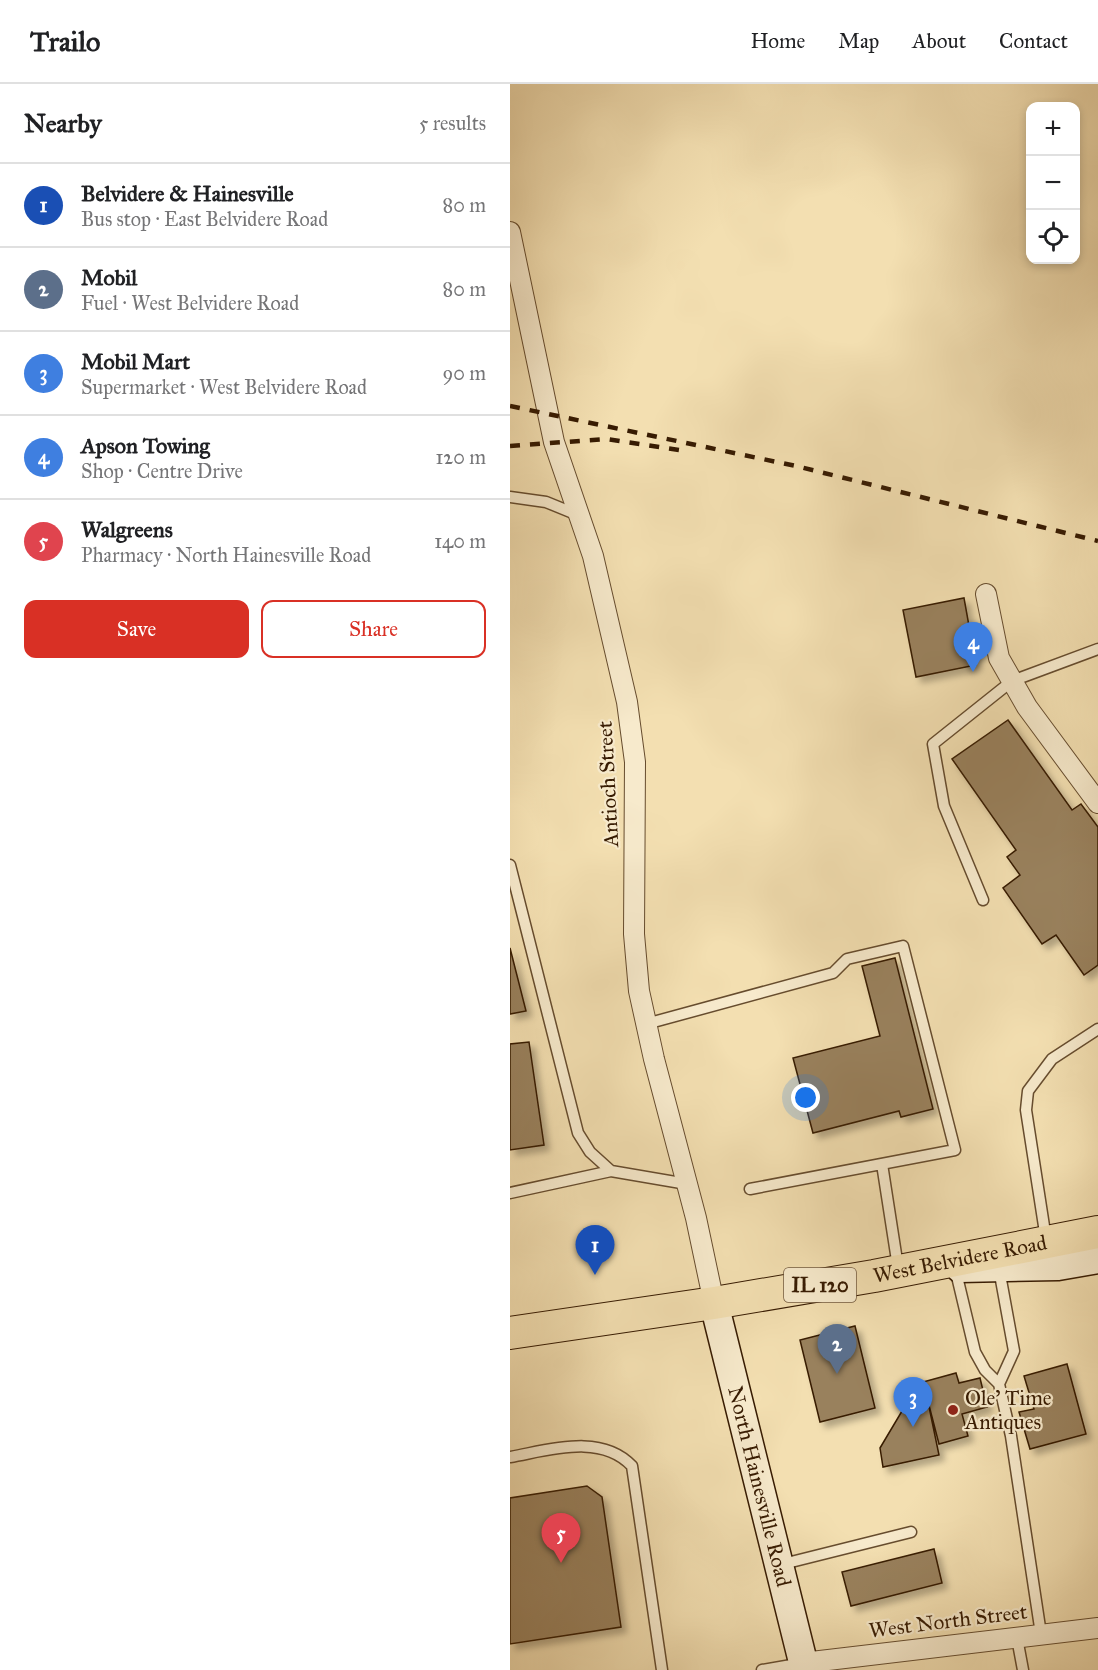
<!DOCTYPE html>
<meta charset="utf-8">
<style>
body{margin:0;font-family:"IM FELL Great Primer",serif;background:#f6f6f6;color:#202124}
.controls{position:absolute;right:18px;top:18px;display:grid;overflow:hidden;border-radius:12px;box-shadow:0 3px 9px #0003}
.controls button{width:54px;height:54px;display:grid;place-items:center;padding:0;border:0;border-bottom:2px solid #e0e0e0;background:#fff;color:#202124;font:30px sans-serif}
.you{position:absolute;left:296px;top:1014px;width:21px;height:21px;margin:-15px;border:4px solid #fff;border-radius:50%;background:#1a73e8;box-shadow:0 0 0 9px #1a73e833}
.badge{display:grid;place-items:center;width:39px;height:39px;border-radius:50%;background:#d93025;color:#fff;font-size:20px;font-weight:700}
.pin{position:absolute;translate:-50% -50px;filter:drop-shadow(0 2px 3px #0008)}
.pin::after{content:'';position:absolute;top:32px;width:21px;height:18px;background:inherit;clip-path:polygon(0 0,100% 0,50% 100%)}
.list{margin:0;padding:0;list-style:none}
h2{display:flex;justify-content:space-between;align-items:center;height:78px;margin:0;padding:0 24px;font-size:26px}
h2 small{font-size:20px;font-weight:400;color:#757577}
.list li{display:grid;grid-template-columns:39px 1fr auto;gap:18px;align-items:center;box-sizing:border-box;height:84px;padding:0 24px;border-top:2px solid #e0e0e0}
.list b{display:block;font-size:22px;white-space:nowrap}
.list p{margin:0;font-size:20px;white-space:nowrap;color:#757577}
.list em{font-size:20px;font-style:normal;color:#757577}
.actions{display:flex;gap:12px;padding:18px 24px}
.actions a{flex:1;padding:14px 0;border:2px solid #d93025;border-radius:12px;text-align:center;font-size:21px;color:#d93025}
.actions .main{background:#d93025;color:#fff}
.icon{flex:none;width:33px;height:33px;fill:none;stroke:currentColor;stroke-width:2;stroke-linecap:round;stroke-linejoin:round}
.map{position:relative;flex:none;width:588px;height:1586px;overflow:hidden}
header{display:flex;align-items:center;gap:36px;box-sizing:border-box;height:84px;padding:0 30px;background:#fff;border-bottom:2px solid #e0e0e0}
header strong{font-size:28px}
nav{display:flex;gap:33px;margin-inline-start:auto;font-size:21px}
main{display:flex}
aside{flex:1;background:#fff}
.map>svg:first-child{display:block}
.building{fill:#99815d;stroke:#371b02;stroke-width:1.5;filter:url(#shadow)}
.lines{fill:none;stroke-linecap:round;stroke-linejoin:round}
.service-casing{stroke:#664c2e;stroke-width:13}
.minor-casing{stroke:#664c2e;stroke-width:22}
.secondary-casing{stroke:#371b02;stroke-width:31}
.primary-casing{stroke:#371b02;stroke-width:34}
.service{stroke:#f7eacc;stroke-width:10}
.minor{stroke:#f7eacc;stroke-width:20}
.secondary{stroke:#f7eacc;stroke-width:28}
.primary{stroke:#f3dfb1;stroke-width:32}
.rail{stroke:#371b02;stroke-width:4.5;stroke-dasharray:10 10;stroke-linecap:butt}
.poi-dot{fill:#8f2418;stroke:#f7eacc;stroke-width:2}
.labels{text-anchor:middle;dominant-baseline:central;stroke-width:4.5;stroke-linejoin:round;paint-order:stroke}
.shield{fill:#f7eacc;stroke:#71593f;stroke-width:1.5}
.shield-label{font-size:20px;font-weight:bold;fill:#371b02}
.street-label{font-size:21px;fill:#371b02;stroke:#f7eacc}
.poi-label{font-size:21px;fill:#371b02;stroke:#f7eacc;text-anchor:start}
</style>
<header>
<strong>Trailo</strong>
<nav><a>Home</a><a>Map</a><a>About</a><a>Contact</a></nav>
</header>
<main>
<aside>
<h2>Nearby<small>5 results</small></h2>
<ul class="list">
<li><span class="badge" style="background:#1a4fb4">1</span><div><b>Belvidere &amp; Hainesville</b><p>Bus stop · East Belvidere Road</p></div><em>80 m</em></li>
<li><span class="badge" style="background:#5c6f8a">2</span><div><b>Mobil</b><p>Fuel · West Belvidere Road</p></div><em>80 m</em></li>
<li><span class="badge" style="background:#3f7fe0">3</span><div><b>Mobil Mart</b><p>Supermarket · West Belvidere Road</p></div><em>90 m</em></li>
<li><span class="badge" style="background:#3f7fe0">4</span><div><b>Apson Towing</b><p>Shop · Centre Drive</p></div><em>120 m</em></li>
<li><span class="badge" style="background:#e0444e">5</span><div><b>Walgreens</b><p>Pharmacy · North Hainesville Road</p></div><em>140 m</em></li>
</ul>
<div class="actions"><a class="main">Save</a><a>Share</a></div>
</aside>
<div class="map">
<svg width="588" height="1586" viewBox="0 0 588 1586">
<defs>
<filter id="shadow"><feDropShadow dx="5.5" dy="5.5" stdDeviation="3" flood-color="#0004"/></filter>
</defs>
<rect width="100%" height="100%" fill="#f3dfb1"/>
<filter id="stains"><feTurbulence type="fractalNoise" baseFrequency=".00333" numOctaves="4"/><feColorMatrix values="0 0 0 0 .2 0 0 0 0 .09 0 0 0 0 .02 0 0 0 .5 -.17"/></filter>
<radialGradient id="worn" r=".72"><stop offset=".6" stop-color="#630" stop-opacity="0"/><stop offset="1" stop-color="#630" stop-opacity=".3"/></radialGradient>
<path class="building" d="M454 514 466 581 406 593 393 526Z
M498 636 562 726 571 720 588 743V881L574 891 546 851 532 860 493 804 510 791 497 773 506 766 442 675Z
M0 864 16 927 0 930Z
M385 874 423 1025 391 1033 389 1027 303 1049 283 974 370 952 352 882Z
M19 958 34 1061 0 1066V960Z
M345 1242 365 1324 310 1338 290 1256Z
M557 1280 576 1350 520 1365 509 1328 524 1325 514 1292Z
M446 1289 449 1299 470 1294 477 1323 452 1330 458 1352 429 1360 413 1298Z
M418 1318 429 1371 373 1383 370 1364 395 1322Z
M77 1402 92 1413 111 1543 0 1560V1414Z
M424 1465 432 1499 341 1522 332 1488Z"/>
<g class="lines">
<defs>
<path id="service" d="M0 413 36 418 68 431
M0 781 68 1049 80 1068 101 1087
M473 816 434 722 423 660 502 597 588 565
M136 940 323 889 337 875 393 862 445 1066 240 1105
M372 1080 388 1183
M0 1109 101 1087 177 1100
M536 1155 516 1026 518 1007 542 975 588 945
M445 1184 465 1268 475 1286 489 1300 501 1352 531 1550
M489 1185 504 1267 489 1300
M0 1373C40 1366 91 1349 122 1382L152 1586
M269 1481 401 1448
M507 1554 513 1586
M252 1586 293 1579"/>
<path id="minor" d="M0 148 44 358 83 472 117 618 125 678 124 850 129 907 144 975 186 1134 204 1219
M476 510 489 574 517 623 588 719
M293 1579 588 1544"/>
<g id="secondary">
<path d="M450 1184 548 1182 588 1175"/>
<path id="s1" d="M204 1219 295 1586"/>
</g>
<g id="primary">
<path id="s2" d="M0 1249 204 1219 364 1192 588 1148"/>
</g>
</defs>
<use href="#service" class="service-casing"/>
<use href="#minor" class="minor-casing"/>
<use href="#secondary" class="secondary-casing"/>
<use href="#primary" class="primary-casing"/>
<use href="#service" class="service"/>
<use href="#minor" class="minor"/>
<use href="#secondary" class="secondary"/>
<use href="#primary" class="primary"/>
<path class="rail" d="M0 322 286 382 588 457
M0 362 96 355 176 367"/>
</g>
<circle class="poi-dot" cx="443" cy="1326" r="6"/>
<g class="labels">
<rect class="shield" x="274" y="1184" width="72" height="34" rx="4.5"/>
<g class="shield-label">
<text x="310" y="1201">IL 120</text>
</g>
<g class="street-label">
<text transform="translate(98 700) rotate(-93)">Antioch Street</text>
<text stroke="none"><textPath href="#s2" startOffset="456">West Belvidere Road</textPath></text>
<text stroke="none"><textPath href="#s1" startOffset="189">North Hainesville Road</textPath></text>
<text transform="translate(438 1537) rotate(-7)">West North Street</text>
</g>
<g class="poi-label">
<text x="455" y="1314">Ole’ Time<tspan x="455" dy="24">Antiques</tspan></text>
</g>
</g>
<rect width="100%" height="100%" filter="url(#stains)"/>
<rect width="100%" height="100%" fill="url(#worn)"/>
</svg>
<div class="controls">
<button>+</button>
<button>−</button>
<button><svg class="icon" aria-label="locate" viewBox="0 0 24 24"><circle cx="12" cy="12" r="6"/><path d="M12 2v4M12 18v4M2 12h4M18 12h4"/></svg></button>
</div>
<div class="you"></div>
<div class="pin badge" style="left:85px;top:1191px;background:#1a4fb4">1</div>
<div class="pin badge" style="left:327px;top:1290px;background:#5c6f8a">2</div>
<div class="pin badge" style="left:403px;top:1343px;background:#3f7fe0">3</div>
<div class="pin badge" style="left:463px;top:588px;background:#3f7fe0">4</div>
<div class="pin badge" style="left:51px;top:1479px;background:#e0444e">5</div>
</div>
</main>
